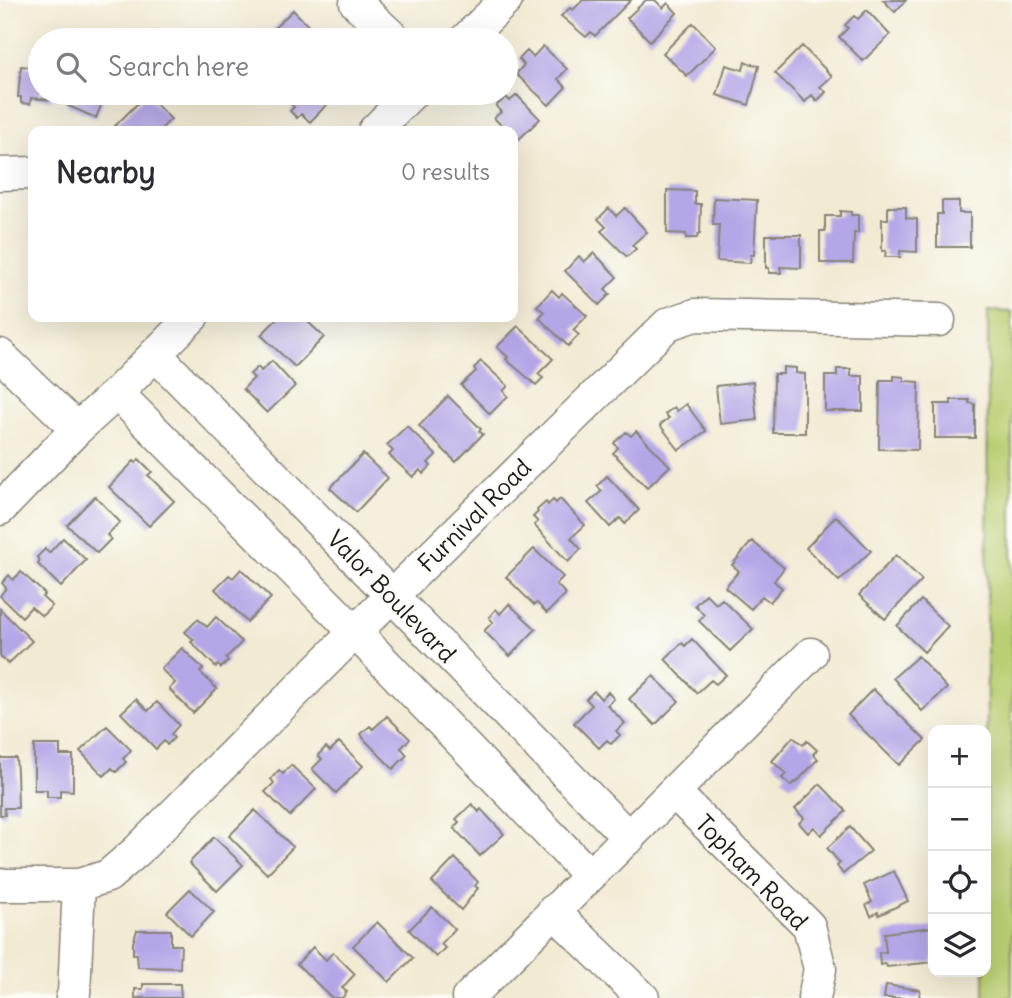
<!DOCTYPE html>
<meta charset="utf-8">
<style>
body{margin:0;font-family:Delius,sans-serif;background:#f2f2f3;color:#2b2b33}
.controls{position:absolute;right:21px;bottom:21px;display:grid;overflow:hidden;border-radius:14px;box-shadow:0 7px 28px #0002}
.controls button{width:63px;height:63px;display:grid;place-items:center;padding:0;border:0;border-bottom:2px solid #e1e1e2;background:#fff;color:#2b2b33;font:35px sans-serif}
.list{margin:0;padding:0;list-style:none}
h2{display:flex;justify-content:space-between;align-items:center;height:91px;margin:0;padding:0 28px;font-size:30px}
h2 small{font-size:23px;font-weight:400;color:#7c7c81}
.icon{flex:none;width:38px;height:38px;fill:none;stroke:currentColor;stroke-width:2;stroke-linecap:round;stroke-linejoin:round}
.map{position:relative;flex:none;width:1012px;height:998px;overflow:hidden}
.search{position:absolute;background:#fff;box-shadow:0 7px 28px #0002;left:28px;top:28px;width:490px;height:77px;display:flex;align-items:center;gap:18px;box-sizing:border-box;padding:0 24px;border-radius:38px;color:#7c7c81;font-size:26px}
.panel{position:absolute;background:#fff;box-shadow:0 7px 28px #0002;left:28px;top:126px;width:490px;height:196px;border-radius:14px}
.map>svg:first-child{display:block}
.green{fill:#b9cf73;stroke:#6a7648;stroke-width:2}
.building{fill:#b5a6e7}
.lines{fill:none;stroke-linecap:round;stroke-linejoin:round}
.minor-casing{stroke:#878478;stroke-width:35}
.minor{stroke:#fff;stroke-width:32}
.labels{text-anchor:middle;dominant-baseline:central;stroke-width:5;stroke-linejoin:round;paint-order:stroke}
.street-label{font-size:24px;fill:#1c1c1c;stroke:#fdfcf7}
</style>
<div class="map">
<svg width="1012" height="998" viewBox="0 0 1012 998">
<rect width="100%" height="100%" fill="#fdfcf7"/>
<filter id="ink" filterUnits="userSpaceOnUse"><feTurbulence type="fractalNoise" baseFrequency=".0143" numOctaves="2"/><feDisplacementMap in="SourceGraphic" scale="14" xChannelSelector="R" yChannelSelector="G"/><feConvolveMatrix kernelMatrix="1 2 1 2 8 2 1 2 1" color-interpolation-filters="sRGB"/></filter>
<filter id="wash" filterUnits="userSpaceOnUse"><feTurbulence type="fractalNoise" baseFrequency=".00686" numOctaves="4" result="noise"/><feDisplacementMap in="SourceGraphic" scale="28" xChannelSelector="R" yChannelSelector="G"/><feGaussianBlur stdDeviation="1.57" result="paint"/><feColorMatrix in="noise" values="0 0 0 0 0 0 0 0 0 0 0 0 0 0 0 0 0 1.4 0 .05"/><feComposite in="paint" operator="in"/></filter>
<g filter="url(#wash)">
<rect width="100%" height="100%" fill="#f2ebd4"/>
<path class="green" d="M988 311 1012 312V998H984V972H986Z"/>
<g id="blocks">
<path class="building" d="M583 0H631L595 36 591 32 586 37 561 16 570 8 573 10Z
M646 0H655L663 8 668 3 677 13 650 41 627 18Z
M883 0H906L895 12Z
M293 10 319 37 316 40H262Z
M867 10 890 35 863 61 839 37 848 28 845 25 854 16 858 19Z
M693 23 716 47 687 76 663 53Z
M543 46 567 69 558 79 566 87 549 105 516 74 524 65 519 59 527 51 533 57Z
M802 46 832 76 820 87 826 92 817 101 812 95 805 102 775 73Z
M745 62 759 66 749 105 717 95 726 65 743 70Z
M21 66 40 68V93H52L51 100 31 98 30 104 21 103V97H18Z
M71 93H106L96 118 66 105Z
M291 93H338L310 122 301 114 297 118 290 111 294 107 285 99Z
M146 95 171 119 159 131H110Z
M517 95 540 119 517 141 513 137V131H507L494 118 501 112 496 106 506 97 510 101Z
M667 190 695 191V204H701L700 234H698L697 238H686V234L667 233Z
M714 198 757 200 754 255H751L750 263 717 261 719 225H713Z
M942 201H959V213H970V247H937V214H942Z
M888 207H906V218L917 219V252L900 251V257H885L886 251H882V219H888Z
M609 208 616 216 625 208 647 232 632 245 636 249 627 257 601 231 606 227 598 219Z
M840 211 851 212V215H858V233H854L853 263H820V231H825V216H840Z
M766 235H801V268L780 267 781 273H769V268H766Z
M594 253 617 277 605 289 610 294 599 305 565 271 579 256 584 262Z
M552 290 559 297 562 293 587 316 573 330 579 335 568 346 539 318 544 312 537 306Z
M279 317H303L324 337 295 367 261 335Z
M518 326 553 359 538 374 543 378 536 385 508 361 506 359 508 357 497 347Z
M272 361 295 386 267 413 243 389 254 378 250 374 258 367 261 371Z
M481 361 508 386 503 391 508 396 490 414 461 385 476 371 474 368Z
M783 367 796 368V373L805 374V433H773L774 374H783Z
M837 369H851V376H863V411H825V376H837Z
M894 376 904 377V381L919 382 918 450 879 449 880 380H894Z
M753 382 757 420 720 424 716 386Z
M448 396 481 429 479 431 483 434 456 462 419 426Z
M951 400H969V403L975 404V438H935V404H951Z
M686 404 706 431 679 450 660 425 669 418 665 414 674 407 677 411Z
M407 426 436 455 428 463 431 466 423 474 420 470 413 477 389 455 393 451 387 445Z
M636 431 670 466 647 488 613 453 618 448 614 443 626 432 631 436Z
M363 454 388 478 356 512 330 488Z
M139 459 152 472 148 475 174 501 149 526 109 487 134 461 136 463Z
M607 476 639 510 625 524 620 518 610 527 588 503 602 491 597 486Z
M95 496 120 522 107 535 111 539 97 553 67 525Z
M560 499 585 525 571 538 581 549 568 562 534 525 538 522 533 517 538 512 537 510 546 502 548 505 553 500 556 503Z
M836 516 871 551 839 581 806 548Z
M63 538 86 560 61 587 38 564 40 561 37 557 45 549 49 553Z
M752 541 784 568 774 581 782 588 770 602 762 596 751 609 725 587 739 571 732 565Z
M534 549 563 577 556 584 566 594 547 613 537 603 534 605 506 577Z
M896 555 922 580 885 619 859 595Z
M241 569 271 598 247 622 215 589 229 575 233 578Z
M21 572 45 594 42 597 52 606 42 616 31 607 22 617 0 596 6 588 2 583 9 575 13 580Z
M706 594 716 604 722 599 753 629 730 651 699 621 704 615 695 605Z
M921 600 948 626 924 652 897 626Z
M509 604 536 629 510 656 484 631 493 622 489 617 496 609 500 614Z
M0 609 32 641 8 664 0 656Z
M216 617 242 642 226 658 228 661 221 668 218 665 216 667 191 642 194 640 185 632 198 619 207 627Z
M692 639 726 675 716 684 711 680 697 693 665 659 682 643 685 646Z
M182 648 203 669 200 672 217 689 193 713 169 689 175 683 161 669Z
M918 656 947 688 922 711 893 678Z
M653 676 679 701 655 725 629 699Z
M873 689 925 740 899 765 848 715Z
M594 691 601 699 608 692 614 699 607 705 625 723 616 731 620 735 611 744 607 740 599 748 574 723 592 705 586 699Z
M136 699 148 711 157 702 179 725 171 734 174 738 167 745 164 741 156 749 121 713Z
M387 716 410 739 401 748 407 755 393 769 364 739 361 734 370 726 373 729Z
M107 726 131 750 123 759 126 762 116 772 112 768 104 776 80 751Z
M793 737 803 745 807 741 817 750 813 754 818 759 796 783 794 782 791 786 782 778 786 774 772 761Z
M339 742 363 766 336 793 312 769 322 759 318 755 326 747 330 751Z
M34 745H60V755H73V791L60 790V797H47V790H34Z
M0 758H16L17 772 18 808H4L5 815H0Z
M291 765 316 789 290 816 265 792 274 783 271 779 279 770 283 774Z
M820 784 846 811 821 835 814 827 808 833 799 823 804 818 795 809Z
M472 804 479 812 481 809 504 834 480 856 454 828 459 822 456 819Z
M255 810 293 847 267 874 229 836Z
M850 827 871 851 843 874 837 866 840 863 827 848Z
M214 837 243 865 217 891 189 863Z
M455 858 478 882 475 886 478 888 461 910 432 882Z
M894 871 908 901 879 915 878 912 871 916 866 905 872 902 864 885Z
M190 889 214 912 191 936 167 912Z
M432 907 455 929 441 944 445 948 436 957 409 930Z
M377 922 413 958 389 982 353 946Z
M933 927V962L887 967 886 964 880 965 879 953 886 952 884 933Z
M137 930H171V945H181L180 968 138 967 137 954H133V943Z
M313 947 326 960 333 952 355 974 342 988 347 992 342 998H332L297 964Z
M143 984H180L181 998H135V989H143Z
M886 985 920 990 919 998H884Z"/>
</g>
</g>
<g filter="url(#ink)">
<use href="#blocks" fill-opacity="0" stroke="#878478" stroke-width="2"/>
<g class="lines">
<defs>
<path id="minor" d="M356 3 396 40
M465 40 506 0
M374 131 412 93
M0 174 33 173
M155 354 629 838
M0 355 77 429
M117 393 355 632 589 875
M0 509 77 429 117 393 192 317
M675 793 809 926 820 969 814 998
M0 885H79L108 876 137 851 355 632 668 324 695 315 939 320
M553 911 643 998
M72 998 74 994 79 885
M468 998 811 654"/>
</defs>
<use href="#minor" class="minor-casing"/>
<use href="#minor" class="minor"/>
</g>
</g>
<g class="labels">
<g class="street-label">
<text transform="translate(474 515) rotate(-45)">Furnival Road</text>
<text transform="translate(392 596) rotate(46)">Valor Boulevard</text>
<text transform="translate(752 872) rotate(46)">Topham Road</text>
</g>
</g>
</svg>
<div class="controls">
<button>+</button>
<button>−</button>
<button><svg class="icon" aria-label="locate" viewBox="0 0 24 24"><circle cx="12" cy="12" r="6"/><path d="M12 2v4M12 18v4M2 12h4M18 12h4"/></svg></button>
<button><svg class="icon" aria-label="layers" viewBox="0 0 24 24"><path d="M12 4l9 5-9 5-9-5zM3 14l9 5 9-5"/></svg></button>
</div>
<div class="search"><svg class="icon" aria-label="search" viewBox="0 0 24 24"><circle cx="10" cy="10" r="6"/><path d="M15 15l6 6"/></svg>Search here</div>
<section class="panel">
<h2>Nearby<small>0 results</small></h2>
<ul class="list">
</ul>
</section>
</div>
